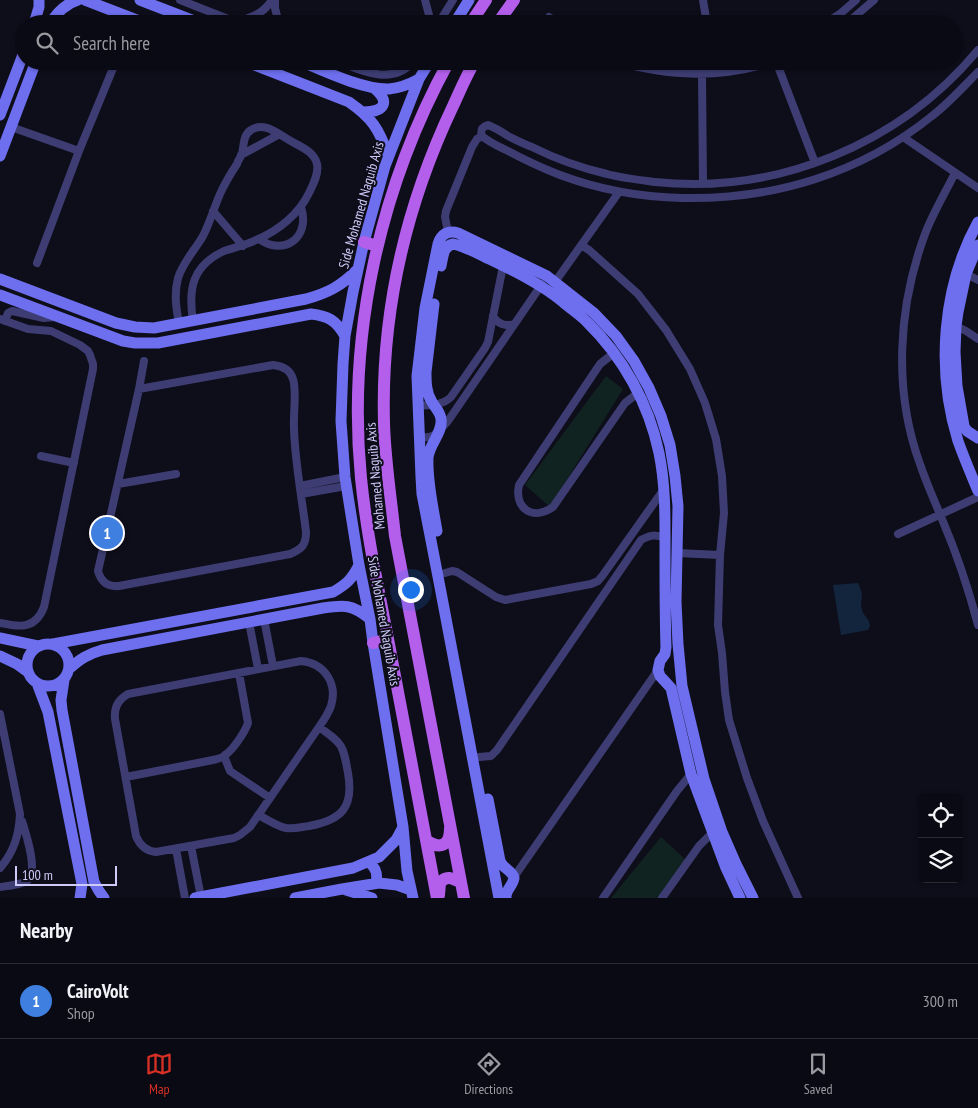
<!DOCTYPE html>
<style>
body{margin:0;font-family:"PT Sans Narrow",sans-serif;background:#13131d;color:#f1f3f6}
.controls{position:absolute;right:15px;bottom:15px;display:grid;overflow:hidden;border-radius:8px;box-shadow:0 1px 4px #0004}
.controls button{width:45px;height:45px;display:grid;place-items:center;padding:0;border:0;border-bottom:1px solid #2a2b34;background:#0a0a14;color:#f1f3f6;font:25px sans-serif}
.scale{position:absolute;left:15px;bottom:12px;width:102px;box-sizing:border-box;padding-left:5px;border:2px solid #cfcbf9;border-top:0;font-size:14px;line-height:18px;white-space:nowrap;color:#cfcbf9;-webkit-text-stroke:4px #0e0d1a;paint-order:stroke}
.you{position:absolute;left:410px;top:589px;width:18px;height:18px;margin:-12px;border:4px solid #fff;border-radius:50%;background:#1a73e8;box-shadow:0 0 0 8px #1a73e833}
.badge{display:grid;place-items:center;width:32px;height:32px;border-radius:50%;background:#d93025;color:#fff;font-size:16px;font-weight:700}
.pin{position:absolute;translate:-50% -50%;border:2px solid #fff;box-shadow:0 1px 5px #0006}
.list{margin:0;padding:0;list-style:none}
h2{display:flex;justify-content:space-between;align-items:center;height:65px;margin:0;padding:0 20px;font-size:21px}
h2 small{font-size:16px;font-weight:400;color:#999aa0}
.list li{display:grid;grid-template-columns:32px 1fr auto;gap:15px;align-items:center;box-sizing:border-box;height:75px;padding:0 20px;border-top:1px solid #2a2b34}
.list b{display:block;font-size:19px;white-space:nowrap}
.list p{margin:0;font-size:16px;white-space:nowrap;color:#999aa0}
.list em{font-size:16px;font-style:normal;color:#999aa0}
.icon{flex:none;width:28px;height:28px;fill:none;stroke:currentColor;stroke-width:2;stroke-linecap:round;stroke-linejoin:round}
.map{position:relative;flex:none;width:978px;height:898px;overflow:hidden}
.search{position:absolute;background:#0a0a14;box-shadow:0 1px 4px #0004;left:15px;right:15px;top:15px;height:55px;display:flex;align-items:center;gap:12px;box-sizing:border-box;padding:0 18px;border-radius:28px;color:#999aa0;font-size:19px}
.sheet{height:140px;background:#0a0a14}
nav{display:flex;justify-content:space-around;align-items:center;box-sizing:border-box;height:70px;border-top:1px solid #2a2b34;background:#0a0a14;font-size:14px;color:#999aa0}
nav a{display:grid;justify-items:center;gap:2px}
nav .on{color:#d93025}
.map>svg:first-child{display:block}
.green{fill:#102321}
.water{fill:#12253d}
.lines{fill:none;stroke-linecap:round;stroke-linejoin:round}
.street{stroke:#3d3d73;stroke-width:8}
.secondary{stroke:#6d6fee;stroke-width:11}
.primary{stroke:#b35fec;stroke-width:12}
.labels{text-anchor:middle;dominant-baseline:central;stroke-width:4;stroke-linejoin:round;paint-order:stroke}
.street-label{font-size:14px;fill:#cfcbf9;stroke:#0e0d1a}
</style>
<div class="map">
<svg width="978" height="898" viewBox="0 0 978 898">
<rect width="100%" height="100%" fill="#0e0d1a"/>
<path class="green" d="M606 376 623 389 550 507 525 485Z
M661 837 686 860 658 898H611Z"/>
<path class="water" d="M858 583 862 593 861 606 863 613 869 621 870 626 868 630 841 635 833 585Z"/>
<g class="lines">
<path class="street" d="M180 0 241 24
M275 0V8L279 24
M425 0 429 15V24
M703 0 707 24
M549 17 560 24
M234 21C250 19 263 14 272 0
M438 24 453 0
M824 24 841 13 856 0
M846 24 874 0
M337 61C362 71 392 86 414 61
M613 61C671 77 719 79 776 61
M667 61 702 63 720 61
M776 61 815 163
M702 74 703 184
M11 127 79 151
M482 136C480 130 482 127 488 125 496 128 502 132 508 136 516 140 524 144 532 147 556 159 581 168 607 174 622 178 639 180 655 182 777 195 900 144 978 50
M482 136C490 143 500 147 508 151 525 160 542 168 560 175 600 190 639 197 682 198 773 200 860 174 932 116 949 103 963 87 978 72
M903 137 978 188
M241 155 278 135
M955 173C945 193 933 213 925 234 898 307 893 390 920 464 927 485 936 504 944 524 958 557 969 591 978 625
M213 211 243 246
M448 232 445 217 446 211 472 147 477 139 482 136
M259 239C284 257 311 237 301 207
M581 245 589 250 638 294 666 330 690 369 705 403 716 439 722 476 724 513 720 555 718 625 722 653 725 692 729 720 747 778 763 821 798 898
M37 263 79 151 116 61
M966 274 978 280
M555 282 619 192
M493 316C498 324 505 327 514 324
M0 319 28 329 51 331 80 345 88 351 90 355 93 364V369L44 607C35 630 19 627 0 623
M5 321 8 313 12 311 44 318 55 317
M179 323C176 308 174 294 178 278 183 262 195 250 203 236 210 222 214 208 220 194 225 183 231 173 237 164 238 160 241 157 242 154 244 145 243 135 251 130 264 121 278 134 289 140 299 146 314 151 317 164 319 174 313 185 309 193 299 214 278 231 256 240 246 245 235 247 224 251 192 266 188 289 193 321
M956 326 966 331 978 339
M614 353 600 364 519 485C514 509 533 521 553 507L625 403 638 393
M139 389 98 571C101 582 108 587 119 586L290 554C302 549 306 545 306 532 302 498 295 463 294 429 293 416 297 390 293 379 290 369 282 366 273 365L139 389 144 361
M418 406C429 405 442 406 451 397L485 348 488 342 503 266 505 262
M419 436C433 441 439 431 448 421L542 284
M41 456 74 463
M118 484 176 474
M300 486 345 477
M301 494 346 486
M898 534 978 497
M677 553 720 555
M445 573 452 571 457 572 496 597 505 600 591 584 598 581 603 575 664 489
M264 619 273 666
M249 622 258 669
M301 661C324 663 338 683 331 706 328 714 324 720 319 727L250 827 240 835 234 838 156 852C146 851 140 846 136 836L115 719C114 707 118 700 128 694Z
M0 714 20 814C19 835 14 852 0 868
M224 756 230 771 270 798
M479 757 491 756 497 750 641 540C650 535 655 534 665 538
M126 777 213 760C218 759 222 758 225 755 233 750 245 732 248 723L239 673
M258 815C267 819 276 826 286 828 294 829 301 827 309 826 342 820 354 807 348 773 343 745 343 744 319 727
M191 846 201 897
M176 849 185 898
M514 877 658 670
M0 887C8 886 20 885 27 881 39 872 26 834 22 821
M603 898 677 791 691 774
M662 898 699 846 712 833"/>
<path class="secondary" d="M85 0 147 24
M140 0 202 24
M34 24 39 7V0
M50 24C57 12 65 4 78 0
M454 24 469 0
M244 61 349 102C372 118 379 129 388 155
M300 61C324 71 364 90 389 89 400 88 410 84 419 79
M364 112C384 112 391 102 374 88
M0 115 24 52
M0 156 36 61
M978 222C942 287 936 370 958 441 964 458 971 474 978 491
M978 245 966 274 958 312 956 326 955 352 957 386 964 426 967 431 978 438
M441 266C443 257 443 246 453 244 464 246 475 252 485 257 512 270 540 283 563 302 571 309 580 315 587 322 623 357 649 404 659 453 666 487 665 522 665 556 665 586 665 617 666 647L665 654 660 661 658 670 660 676 671 688 691 774 726 868 740 898
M0 279 116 323 135 327 154 328 306 299C328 293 341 286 357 270
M0 295 123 341 135 343H158L311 314C328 316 336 320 345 336
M434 304 426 372C426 382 426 393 432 402 435 408 440 411 441 419 443 433 429 444 428 458 427 482 433 507 437 531
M0 638 38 646
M27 665a21 21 0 1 1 42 0a21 21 0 1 1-42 0Z
M53 644 333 592C347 584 352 579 359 565
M0 656 17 664 28 672
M69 669C80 659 88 654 102 650L323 608C344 605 352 604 370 619
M64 680 61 700 62 710 94 882 99 891 104 898
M37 683 48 712 82 884 80 898
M488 799 500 861C503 869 512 870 514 878 513 886 505 890 506 898
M369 862C376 868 378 874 376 883
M346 890 372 898
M195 898 353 868 379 857 396 840 403 827
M295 898 342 889 379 883 397 885 411 890
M413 898 407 871 403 827 373 643 370 619 359 565 345 477 341 421 343 364 345 336 353 292 364 242 385 166 419 79 430 61
M499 898 440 587 422 494 421 477 417 376 425 308 438 244C441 234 448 230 458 233L547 276 594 313 616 336 634 361 649 388 661 416 670 445 675 476 678 506 676 602 678 644 682 686 704 779 722 832 736 864 753 898"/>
<path class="primary" d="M470 24 486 0
M497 24 514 0
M364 242 377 246
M373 643 388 640
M426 840C440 850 450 846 450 828
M439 895 440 883C446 875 452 878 460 882
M437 898C422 819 407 740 392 660 381 600 367 539 361 478 347 334 380 187 449 61
M464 898 395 536C391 498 385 461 384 423 381 313 406 205 453 106 460 91 466 76 475 61"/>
</g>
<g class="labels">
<g class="street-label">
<text transform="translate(361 205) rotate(-74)">Side Mohamed Naguib Axis</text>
<text transform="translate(375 476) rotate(-95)">Mohamed Naguib Axis</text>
<text transform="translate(384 621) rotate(80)">Side Mohamed Naguib Axis</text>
</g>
</g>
</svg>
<div class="controls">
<button><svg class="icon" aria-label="locate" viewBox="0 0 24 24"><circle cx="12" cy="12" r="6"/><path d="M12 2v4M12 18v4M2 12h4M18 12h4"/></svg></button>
<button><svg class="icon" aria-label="layers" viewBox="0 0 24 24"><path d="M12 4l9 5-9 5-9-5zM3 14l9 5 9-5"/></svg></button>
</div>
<div class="scale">100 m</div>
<div class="you"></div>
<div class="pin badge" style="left:107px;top:533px;background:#3f7fe0">1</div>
<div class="search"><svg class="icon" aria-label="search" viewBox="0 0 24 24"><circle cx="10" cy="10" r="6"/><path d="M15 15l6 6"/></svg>Search here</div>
</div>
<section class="sheet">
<h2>Nearby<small></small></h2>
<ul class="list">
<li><span class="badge" style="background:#3f7fe0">1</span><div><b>CairoVolt</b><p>Shop</p></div><em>300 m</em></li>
</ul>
</section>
<nav>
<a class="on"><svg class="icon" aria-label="map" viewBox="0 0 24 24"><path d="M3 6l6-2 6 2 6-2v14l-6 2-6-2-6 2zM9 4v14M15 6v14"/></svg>Map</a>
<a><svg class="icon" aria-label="directions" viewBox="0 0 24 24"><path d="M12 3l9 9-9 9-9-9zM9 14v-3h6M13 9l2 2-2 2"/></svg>Directions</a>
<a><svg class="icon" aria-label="saved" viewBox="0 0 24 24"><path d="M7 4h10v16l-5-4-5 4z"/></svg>Saved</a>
</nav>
